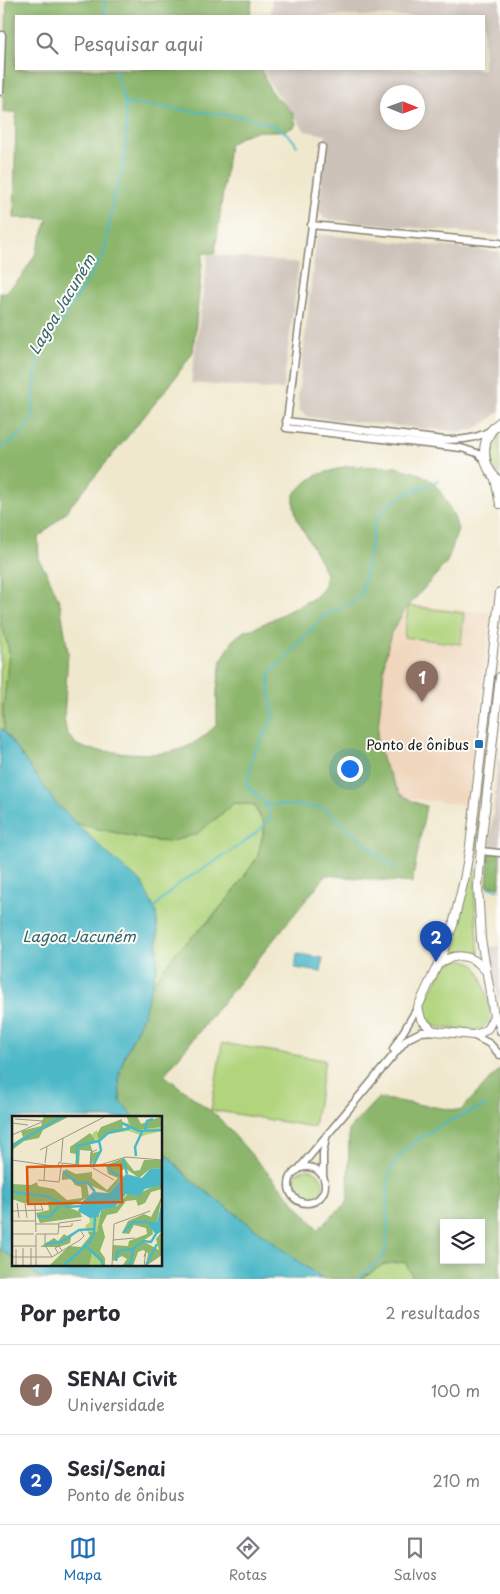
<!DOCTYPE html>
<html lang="pt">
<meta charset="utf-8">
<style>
body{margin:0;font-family:"Playpen Sans",sans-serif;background:#f2f2f3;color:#2b2b33}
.controls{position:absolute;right:15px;bottom:15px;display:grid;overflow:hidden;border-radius:0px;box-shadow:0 2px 8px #0003}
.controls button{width:45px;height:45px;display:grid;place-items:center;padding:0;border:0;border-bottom:1px solid #e1e1e2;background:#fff;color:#2b2b33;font:25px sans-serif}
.compass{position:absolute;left:380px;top:85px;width:45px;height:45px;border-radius:50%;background:#fff;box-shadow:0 2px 8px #0003;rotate:91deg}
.you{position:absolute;left:349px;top:768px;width:18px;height:18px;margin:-12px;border:4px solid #fff;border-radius:50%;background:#1a73e8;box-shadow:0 0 0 8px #1a73e833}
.badge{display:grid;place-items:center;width:32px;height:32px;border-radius:50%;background:#1f6fb2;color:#fff;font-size:16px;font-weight:700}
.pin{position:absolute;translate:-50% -41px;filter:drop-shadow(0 1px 2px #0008)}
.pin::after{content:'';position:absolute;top:26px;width:18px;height:15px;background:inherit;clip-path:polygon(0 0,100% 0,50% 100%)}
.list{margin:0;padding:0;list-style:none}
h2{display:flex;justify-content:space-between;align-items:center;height:65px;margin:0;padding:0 20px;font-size:21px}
h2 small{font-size:16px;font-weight:400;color:#7c7c81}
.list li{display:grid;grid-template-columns:32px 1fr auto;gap:15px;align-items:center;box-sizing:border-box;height:90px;padding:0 20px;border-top:1px solid #e1e1e2}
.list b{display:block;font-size:19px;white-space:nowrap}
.list p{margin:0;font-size:16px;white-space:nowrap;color:#7c7c81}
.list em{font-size:16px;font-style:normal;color:#7c7c81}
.icon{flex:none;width:28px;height:28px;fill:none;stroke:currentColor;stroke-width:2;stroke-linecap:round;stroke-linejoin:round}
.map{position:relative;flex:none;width:500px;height:1279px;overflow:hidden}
.search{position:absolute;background:#fff;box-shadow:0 2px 8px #0003;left:15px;right:15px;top:15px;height:55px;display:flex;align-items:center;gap:12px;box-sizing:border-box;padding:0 18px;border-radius:0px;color:#7c7c81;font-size:19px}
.sheet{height:245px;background:#fff}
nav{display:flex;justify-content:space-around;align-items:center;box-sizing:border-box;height:70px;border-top:1px solid #e1e1e2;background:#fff;font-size:14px;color:#7c7c81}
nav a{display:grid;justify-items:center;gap:2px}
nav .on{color:#1f6fb2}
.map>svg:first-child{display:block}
.built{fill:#efd6bc}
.industrial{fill:#cdc2b9;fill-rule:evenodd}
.green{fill:#b1d47d;stroke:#66784c}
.forest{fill:#8cb66c;stroke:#546944;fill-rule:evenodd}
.water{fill:#4bb8c7;stroke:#346a72}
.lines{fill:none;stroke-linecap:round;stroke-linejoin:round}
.stream{stroke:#4bb8c7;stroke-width:2}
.minor-casing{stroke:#868274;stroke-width:9}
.tertiary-casing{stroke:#868274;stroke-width:10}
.secondary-casing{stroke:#868274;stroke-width:11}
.minor{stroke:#fff;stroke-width:6}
.tertiary{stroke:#fff;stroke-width:8}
.secondary{stroke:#fff;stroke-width:9}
.poi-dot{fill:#1f6fb2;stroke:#fdfcf7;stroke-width:2}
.labels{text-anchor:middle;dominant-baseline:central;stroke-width:4;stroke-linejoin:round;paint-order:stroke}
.poi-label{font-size:14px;fill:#1c1c1c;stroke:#fdfcf7;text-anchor:end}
.water-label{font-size:15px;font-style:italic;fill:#316269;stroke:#fdfcf7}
.inset-river{fill:none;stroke:#4bb8c7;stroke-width:2.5}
.inset-road{fill:none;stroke:#9b9686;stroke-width:1}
.view{fill:#de560d;fill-opacity:0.15;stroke:#de560d;stroke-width:2.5}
.inset-edge{fill:none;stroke:#1c1c1c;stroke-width:2.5}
</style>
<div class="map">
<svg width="500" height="1279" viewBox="0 0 500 1279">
<rect width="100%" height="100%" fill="#fdfcf7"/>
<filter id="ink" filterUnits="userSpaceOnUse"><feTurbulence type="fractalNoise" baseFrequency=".02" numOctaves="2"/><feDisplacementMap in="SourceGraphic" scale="10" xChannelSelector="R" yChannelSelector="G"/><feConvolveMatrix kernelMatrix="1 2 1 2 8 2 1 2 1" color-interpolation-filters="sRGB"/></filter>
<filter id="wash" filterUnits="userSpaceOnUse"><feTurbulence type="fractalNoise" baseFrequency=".0096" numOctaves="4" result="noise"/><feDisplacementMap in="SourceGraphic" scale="20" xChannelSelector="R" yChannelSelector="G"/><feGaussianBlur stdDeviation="1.12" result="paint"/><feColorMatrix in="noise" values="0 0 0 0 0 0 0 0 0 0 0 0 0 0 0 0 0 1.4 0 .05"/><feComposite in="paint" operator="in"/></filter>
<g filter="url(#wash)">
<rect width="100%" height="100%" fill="#f0e8cd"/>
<path class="built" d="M376 601 491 613 468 805 353 792Z"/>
<path class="industrial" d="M272 0H500V236L324 219 319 211 326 135 305 131 268 81 264 69H484V16H271ZM388 92H418V122H388Z
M317 234 500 252V411L487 422 474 429 459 432 308 417 299 410 298 396Z
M208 254 299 263 283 390 191 383Z
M500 745V853L489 852Z
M500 946V1004L495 984 489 947Z"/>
<path class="green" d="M500 430V475C487 460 488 445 500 430Z
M408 606 464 613 461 644 404 637Z
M0 624C16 649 6 680 3 707 2 715 4 723 4 731L0 728Z
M485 752 487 753 475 872V904L479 954 476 956 463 952H450L448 949 459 918 470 871Z
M234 803 253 805 265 826 257 858 232 894 150 987 157 966 158 932 156 912 107 853 77 824 148 840 169 842 216 819Z
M457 960C465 959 472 961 477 968 482 974 491 1008 490 1016 489 1022 484 1028 478 1030 468 1033 454 1029 444 1028 416 1025 423 1005 433 988 439 976 443 964 457 960Z
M222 1043 325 1060 314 1127 211 1110Z
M291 1185a16 16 0 1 1 32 0a16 16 0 1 1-32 0Z
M405 1262 414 1279H360L384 1264Z"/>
<path class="forest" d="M7 0H252L250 16H16V69H261L271 92 293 113 296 125C285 135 267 129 254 132 244 134 237 139 229 145L215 253H203L193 352 170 385 63 515 38 538 39 561 47 573 60 603 68 652 64 719 67 733 77 745 87 749C110 752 148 756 170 752 188 749 205 737 217 724V690L221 661 234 639 244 631 255 628 314 598 323 589 326 574 321 562 297 519 294 506V494L304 484 317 475 347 466 396 467 420 474 433 482 442 494 453 514 458 530 447 562 405 610 391 633 385 659 377 739 383 762 400 794 414 802 426 806 412 883 326 875 164 1075 217 1116 318 1229 348 1201 349 1129 378 1098 460 1111 500 1069V1279H414L405 1262 384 1264 360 1279H322L189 1179 161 1148V1118H135L120 1101 119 1075 125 1055 143 1016 150 987 176 952 212 918 232 894 257 858 265 826 254 805 234 803 197 834 169 842 148 840 77 824 57 805 4 731 3 710 9 651 3 629 0 624V293H5L21 277 35 255 48 218H14L16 112H3ZM444 1223H481V1260H444Z
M489 852 500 853V887L487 885Z
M0 1249 14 1259V1265H23L42 1279H0Z"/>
<path class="water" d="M0 728 4 731 57 805 107 853 142 883 156 912 158 932 157 966 143 1016 125 1055 119 1075 120 1101 135 1118H14V1259L0 1249Z
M297 954 323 958 321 972 295 968Z
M161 1148 189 1179 322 1279H42L23 1265H161Z"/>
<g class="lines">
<path class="stream" d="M104 16 105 0
M125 104C147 105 169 108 191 111 222 115 281 115 297 146
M0 449C8 444 19 438 25 430 39 413 31 378 39 357L104 254 114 196 122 171 127 136 125 104 115 69
M265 804 319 807 327 810 396 870
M488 887 500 890
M154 908C162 900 170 890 179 884 196 872 270 832 270 814 270 804 255 794 248 787L247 783 253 754 273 718 269 681 270 674 324 616 354 601 361 595 375 522C383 505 401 496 418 489 425 486 434 484 439 479
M357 1279 381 1260 386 1250C390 1225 384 1198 390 1173 399 1142 456 1116 485 1106"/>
</g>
</g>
<g filter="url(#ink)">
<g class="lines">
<defs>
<path id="minor" d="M0 35H2L0 92
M322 147 286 428 461 448 477 453 485 460
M311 225 500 243
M286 421 444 440C461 440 477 439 491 430
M480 851 500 853
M495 1013 500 1031
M473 1035 490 1044 500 1055
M393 1049 418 1007
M289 1185a18 18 0 1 1 36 0a18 18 0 1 1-36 0Z
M298 1170 407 1039 421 1032 435 1031
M323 1177V1153L326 1138"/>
<path id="tertiary" d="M495 479 500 504
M500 592 470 846 464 880 453 925 439 962 418 1007 421 1019 431 1029 435 1031 473 1035 481 1033 488 1028 494 1016 481 939 478 887 481 846 500 677
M439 964C454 952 472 954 484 969"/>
<path id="secondary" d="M500 422C479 438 480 466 500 482"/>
</defs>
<use href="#minor" class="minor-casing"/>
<use href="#tertiary" class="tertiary-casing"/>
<use href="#secondary" class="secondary-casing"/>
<use href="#minor" class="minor"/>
<use href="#tertiary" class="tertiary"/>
<use href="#secondary" class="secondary"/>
</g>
</g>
<rect class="poi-dot" x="474" y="739" width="10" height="10" rx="2.5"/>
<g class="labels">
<g class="poi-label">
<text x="469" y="744">Ponto de ônibus</text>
</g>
<g class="water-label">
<text transform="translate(61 304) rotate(-59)">Lagoa Jacuném</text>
<text x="79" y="935">Lagoa Jacuném</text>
</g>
</g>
<g transform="translate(12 1116)">
<rect width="150" height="150" fill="#f0e8cd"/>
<path d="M116 5 126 14 150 11V15L130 20 117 15 96 18 86 26 79 19 85 14 87 24 97 15 114 14ZM88 99 85 116H76L73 110 78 106 77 100ZM81 137 89 142 93 150H77L76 143Z" fill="#b1d47d"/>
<path d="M32 0H58L31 14 27 22 12 25 0 34V28L11 21 9 15 29 10ZM114 0H125L129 8 150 0V11L126 14 119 10ZM110 3 111 14 96 16 87 24 85 18 89 11ZM78 17 84 25 78 27 81 37 89 35 86 41 78 50 79 35 68 34 67 49H63L65 38 58 37V31ZM112 42 122 55 128 54 132 44H150V52L138 53 127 62 113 52 108 56 111 61 97 77 75 68 77 81 56 91 68 96 70 101 28 107 24 97 37 94 36 86 11 87 0 83V68L19 69 25 66 26 70 42 73 55 84 70 82 69 71 63 69 59 63 50 64V58L54 53 64 58 80 56V62L95 74 106 62 96 58 94 49ZM144 69H150V73L139 76 133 87 126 90 124 84 114 85 105 97 95 99 90 109 93 121 88 135 93 142V150L80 137 77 150H37L57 130 69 131 78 120 76 116H85L89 94 105 90 116 77 130 76ZM150 80 145 106H136L140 109 141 118 131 125 147 134 144 123 150 115V139L134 150 136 137 131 134 126 136 121 150H110L115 143 110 140 101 145V129L116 130 117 125 135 118 134 112 122 109 117 118 110 117 116 105 132 98 139 101ZM52 118 55 120 60 117 58 127 47 131H28L42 122 46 125Z" fill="#8cb66c"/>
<path d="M150 52V69L133 73 127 80 114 78 103 91 89 94 86 101 78 102 66 95 70 86 81 76 97 77 114 58 130 62 138 53ZM150 86V115L144 119 135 106H145Z" fill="#4bb8c7"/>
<path class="inset-river" d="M110 7 127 15 150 14M133 15 135 5 141 3M0 30 51 0M124 40 123 31 130 16M111 43 115 58M65 47V30L87 25 96 17 118 12M81 50 89 34 87 25M97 50 101 57 111 61M51 55 65 67H76L83 76M0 76 34 80 56 91 69 90M25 100 37 101 49 88M111 117 121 106H136M34 128 49 126 67 114 82 113M75 131 89 144 91 150M104 145 106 135 121 133 131 125 139 126 144 118M134 149 145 128M51 150 78 126 82 117 83 100M114 150 119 146 121 134"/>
<path class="inset-road" d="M3 3 32 5M0 7 16 9M0 19 32 5M28 34 94 0M0 44 48 51 51 48 47 46 46 50M49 46 51 22M33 47 35 31M51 47 81 51 114 41 150 44M78 51 79 36 85 34M81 52 102 64M26 64 47 66 49 51M32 64 33 48M5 87 7 102M13 87 15 102M23 87 24 116M0 95 31 94 29 89M0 105H23M23 108H47M47 111 60 110V107M0 118H22M24 118H46L47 107 69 104M33 118V129L40 141M24 119V150M101 124 123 122M0 130H24M11 132V150M19 132V150M4 133V150M46 137 43 132 47 130 50 135M40 141 68 124 72 120 69 115M0 150V141H40M100 150 102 108 138 95M132 150 134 135 132 141"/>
<path class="view" d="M109 49 110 86 16 88 15 51Z"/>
<rect width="150" height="150" class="inset-edge"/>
</g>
</svg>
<div class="controls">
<button><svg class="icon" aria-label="layers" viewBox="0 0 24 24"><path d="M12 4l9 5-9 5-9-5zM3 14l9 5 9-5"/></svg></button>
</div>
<svg class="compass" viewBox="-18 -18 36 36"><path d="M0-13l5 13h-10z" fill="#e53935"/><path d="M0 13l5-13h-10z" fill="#7c7c81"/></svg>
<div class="you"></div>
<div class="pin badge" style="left:422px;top:702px;background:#8d6e63">1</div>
<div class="pin badge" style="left:436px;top:962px;background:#1a4fb4">2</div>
<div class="search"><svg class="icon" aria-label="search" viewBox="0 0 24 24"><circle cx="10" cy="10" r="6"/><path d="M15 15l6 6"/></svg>Pesquisar aqui</div>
</div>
<section class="sheet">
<h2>Por perto<small>2 resultados</small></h2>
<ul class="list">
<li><span class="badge" style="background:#8d6e63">1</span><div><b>SENAI Civit</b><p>Universidade</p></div><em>100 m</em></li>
<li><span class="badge" style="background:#1a4fb4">2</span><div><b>Sesi/Senai</b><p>Ponto de ônibus</p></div><em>210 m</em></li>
</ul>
</section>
<nav>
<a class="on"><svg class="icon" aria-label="map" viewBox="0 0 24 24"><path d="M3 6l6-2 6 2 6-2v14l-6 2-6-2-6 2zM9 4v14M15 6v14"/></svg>Mapa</a>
<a><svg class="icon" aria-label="directions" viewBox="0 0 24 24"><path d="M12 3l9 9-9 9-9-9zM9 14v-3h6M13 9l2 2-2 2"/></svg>Rotas</a>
<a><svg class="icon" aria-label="saved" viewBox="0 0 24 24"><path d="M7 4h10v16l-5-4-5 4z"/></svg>Salvos</a>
</nav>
